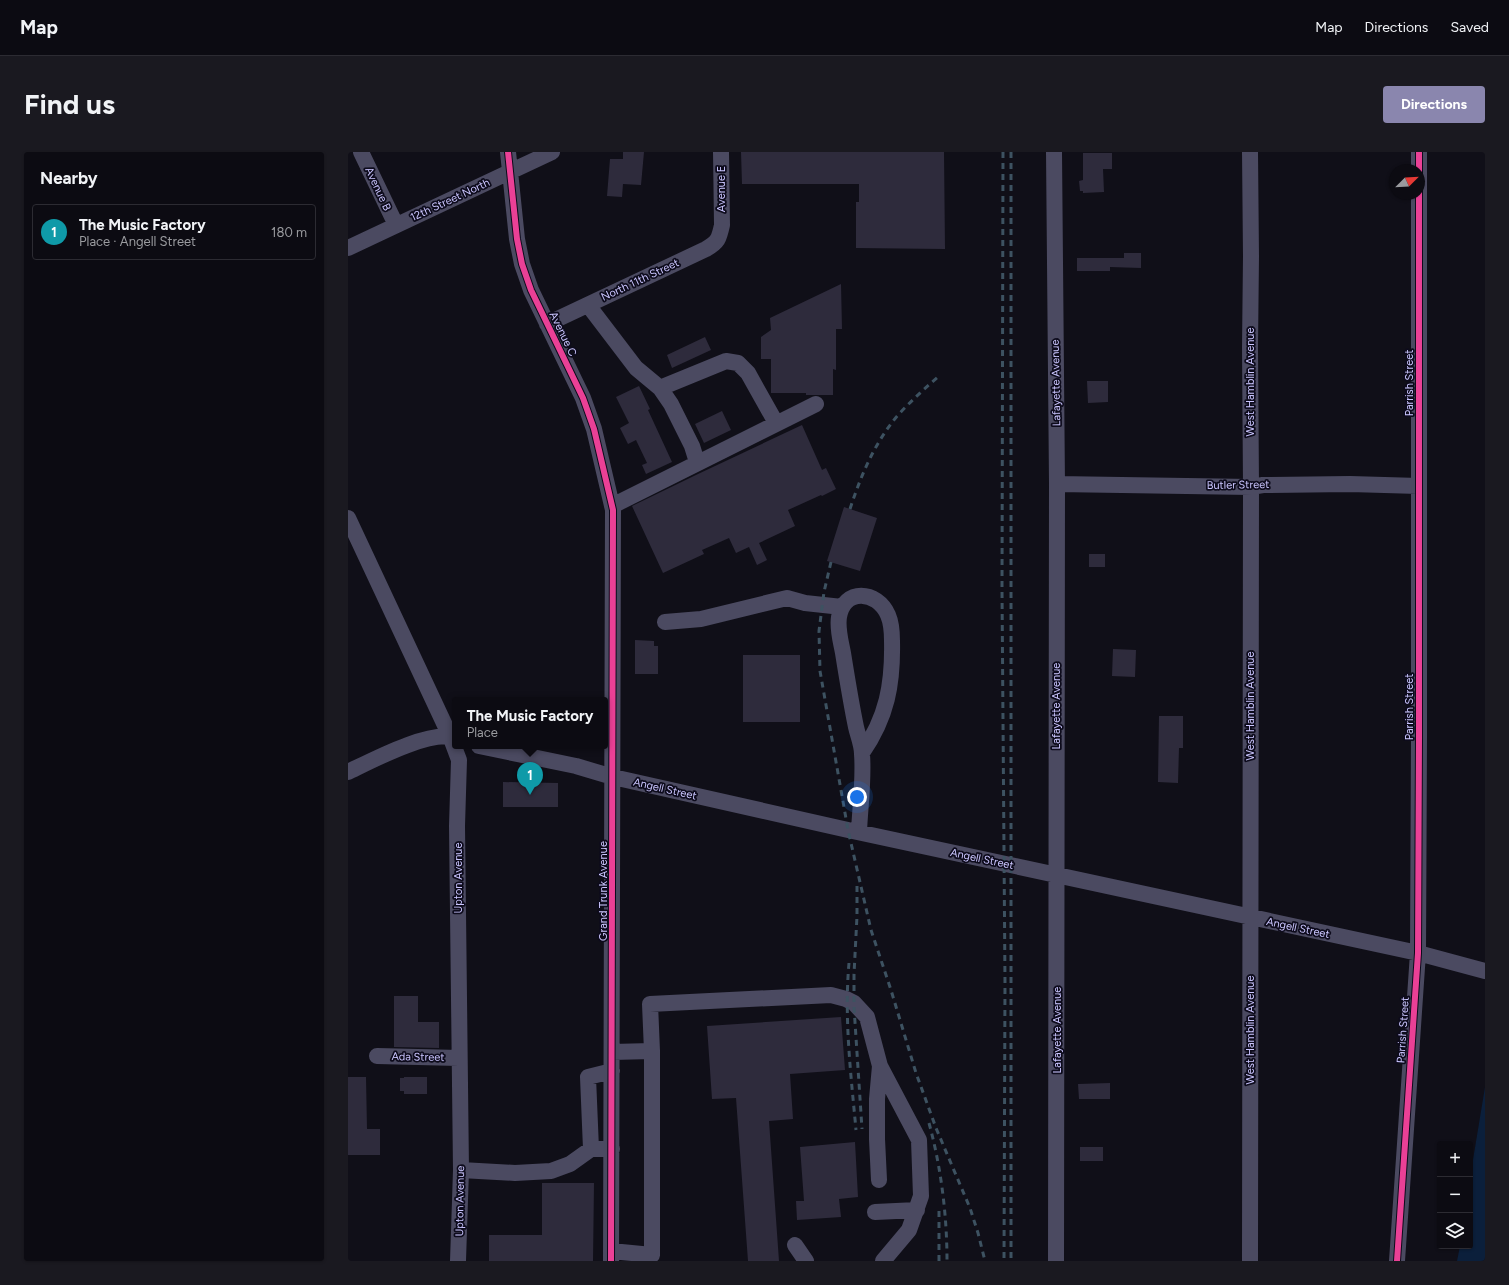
<!DOCTYPE html>
<meta charset="utf-8">
<style>
body{margin:0;font-family:Figtree,sans-serif;background:#1a1920;color:#f1f3f6}
.controls{position:absolute;right:12px;bottom:12px;display:grid;overflow:hidden;border-radius:4px;box-shadow:0 1px 3px #0004}
.controls button{width:36px;height:36px;display:grid;place-items:center;padding:0;border:0;border-bottom:1px solid #2c2b32;background:#0c0b12;color:#f1f3f6;font:20px sans-serif}
.compass{position:absolute;left:1041px;top:12px;width:36px;height:36px;border-radius:50%;background:#0c0b12;box-shadow:0 1px 3px #0004;rotate:66deg}
.you{position:absolute;left:509px;top:645px;width:14px;height:14px;margin:-10px;border:3px solid #fff;border-radius:50%;background:#1a73e8;box-shadow:0 0 0 6px #1a73e833}
.badge{display:grid;place-items:center;width:26px;height:26px;border-radius:50%;background:#8a86ae;color:#fff;font-size:13px;font-weight:700}
.pin{position:absolute;translate:-50% -33px;filter:drop-shadow(0 1px 2px #0008)}
.pin::after{content:'';position:absolute;top:21px;width:14px;height:12px;background:inherit;clip-path:polygon(0 0,100% 0,50% 100%)}
.popup{position:absolute;left:104px;top:545px;width:156px;height:52px;box-sizing:border-box;display:grid;place-content:center;border-radius:4px;background:#0c0b12;filter:drop-shadow(0 1px 3px #0005);font-size:13px;white-space:nowrap;color:#9a9b9f}
.popup b{font-size:15px;color:#f1f3f6}
.popup::after{content:'';position:absolute;left:50%;top:100%;margin-left:-8px;border:8px solid transparent;border-top-color:#0c0b12}
.list{margin:0;padding:0;list-style:none}
h2{display:flex;justify-content:space-between;align-items:center;height:52px;margin:0;padding:0 16px;font-size:17px}
h2 small{font-size:13px;font-weight:400;color:#9a9b9f}
.list li{display:grid;grid-template-columns:26px 1fr auto;gap:12px;align-items:center;box-sizing:border-box;height:56px;margin:0 8px 8px;padding:0 8px;border:1px solid #2c2b32;border-radius:4px}
.list b{display:block;font-size:15px;white-space:nowrap}
.list p{margin:0;font-size:13px;white-space:nowrap;color:#9a9b9f}
.list em{font-size:13px;font-style:normal;color:#9a9b9f}
.icon{flex:none;width:22px;height:22px;fill:none;stroke:currentColor;stroke-width:2;stroke-linecap:round;stroke-linejoin:round}
.map{position:relative;flex:none;width:1137px;height:1109px;overflow:hidden;border-radius:4px}
header{display:flex;align-items:center;gap:24px;box-sizing:border-box;height:56px;padding:0 20px;background:#0c0b12;border-bottom:1px solid #2c2b32}
header strong{font-size:19px}
nav{display:flex;gap:22px;margin-inline-start:auto;font-size:14px}
.intro{display:flex;align-items:center;justify-content:space-between;box-sizing:border-box;height:96px;padding:0 24px}
h1{margin:0;font-size:28px}
.button{padding:10px 18px;border-radius:4px;background:#8a86ae;color:#fff;font-size:14px;font-weight:700}
main{display:flex;gap:24px;padding:0 24px}
aside{flex:1;background:#0c0b12;border-radius:4px;box-shadow:0 1px 3px #0004}
.map>svg:first-child{display:block}
.water{fill:#0b1f3b}
.building{fill:#2e2b3c}
.lines{fill:none;stroke-linecap:round;stroke-linejoin:round}
.minor{stroke:#4b4a61;stroke-width:16}
.rail{stroke:#3d5261;stroke-width:3;stroke-dasharray:6 5;stroke-linecap:butt}
.cycleway-casing{stroke:#0d0b1c;stroke-width:8}
.cycleway{stroke:#ea4096;stroke-width:6}
.labels{text-anchor:middle;dominant-baseline:central;stroke-width:3.5;stroke-linejoin:round;paint-order:stroke}
.street-label{font-size:11px;fill:#cbc6ff;stroke:#0d0b1c}
</style>
<header>
<strong>Map</strong>
<nav><a>Map</a><a>Directions</a><a>Saved</a></nav>
</header>
<div class="intro"><h1>Find us</h1><a class="button">Directions</a></div>
<main>
<aside>
<h2>Nearby<small></small></h2>
<ul class="list">
<li><span class="badge" style="background:#0f9aa8">1</span><div><b>The Music Factory</b><p>Place · Angell Street</p></div><em>180 m</em></li>
</ul>
</aside>
<div class="map">
<svg width="1137" height="1109" viewBox="0 0 1137 1109">
<rect width="100%" height="100%" fill="#100f18"/>
<path class="water" d="M1137 935V1109H1109L1112 1094H1122V1026Z"/>
<path class="building" d="M275 0H296L293 33 275 32 274 45 259 44 262 7H275Z
M393 0H596L597 97 508 96V50H511V32H394Z
M735 1H764V17H755L756 40 735 41V39H732L731 29 735 28Z
M776 101H793V116L762 115V119H729V106H776Z
M493 132 494 177H488V218L485 217V243H458V241H423V207H413V185L423 178 422 166Z
M357 185 363 198 324 216 319 203Z
M739 229H760V250L740 251Z
M291 234 302 257 300 258 324 310 298 322 294 313 299 311 288 288 280 292 272 276 281 271 268 245Z
M374 259 383 278 356 291 347 272Z
M454 273 474 318 478 316 488 337 474 344 473 343 440 358 447 374 411 391 419 408 409 413 401 395 388 401 381 386 354 398 356 402 315 421 284 354 350 322Z
M496 355 529 366 512 419 479 409Z
M741 402H757V415H741Z
M287 488 306 489V494H310V522H287Z
M765 497 788 498 787 525 764 524Z
M395 503H452V570H395Z
M811 564H835V596H831L830 631 810 630Z
M155 630 210 631V655H155Z
M46 844H70V870H91V896L46 895Z
M493 865 497 918 442 922 445 967 421 969 431 1109H400L388 946 364 947 359 874Z
M0 925H18L19 977H32V1003H0Z
M56 925H79V942H56V939H52V926H56Z
M762 931V947H731L730 932Z
M507 990 510 1045 491 1047 493 1065 449 1068 448 1049H456L452 995Z
M732 995H755V1009H732Z
M194 1031H246L245 1109H141V1083H194Z"/>
<g class="lines">
<path class="minor" d="M13 0 48 73
M160 0 169 87 174 112 183 138 235 246 246 277 265 358 263 1109
M706 0 709 332 708 1109
M902 0 903 104 902 195 903 335 902 1109
M0 96 204 0
M240 153 288 216 312 236 323 252 344 294 349 310
M199 172 358 97C370 90 371 87 374 73L373 0
M312 236 378 209 390 211 400 221 428 271
M709 332 903 335 915 333 1002 332 1071 334
M264 354 468 252
M0 366 102 584 111 608 109 674 113 1018 110 1109
M317 470 353 467 439 446 457 451 494 455
M131 594 228 614 265 625 500 678 1070 801 1137 819
M0 620C23 609 83 577 107 586
M511 680C512 655 516 628 514 602 514 593 510 584 508 575 503 551 499 526 495 501 493 490 489 477 491 465 496 436 529 438 540 463 543 470 544 481 544 489 545 532 539 565 514 601
M264 900 304 899 302 852 483 843 498 847 506 851 519 865 532 914 571 988 573 1044 561 1078 535 1109
M29 904 111 906
M243 997 240 925 264 919
M113 1018 167 1021 203 1019 222 1012 243 997H264
M531 1028 529 987V947L532 914
M527 1060 569 1058
M447 1093 458 1109
M263 1099 304 1103V899
M1049 1109 1070 801 1071 586V0"/>
<path class="rail" d="M655 0 654 437 657 831 656 1109
M663 0V1109
M502 357C513 323 527 290 550 263 563 249 576 237 590 225
M483 410 476 440 471 479 472 519 500 678 523 778 543 838 568 921 588 976 622 1056 630 1081 637 1109
M509 734V764L506 822V855L514 977
M501 811C496 867 503 923 508 978
M581 971C593 1015 599 1063 599 1109
M591 1109V1057"/>
<defs>
<path id="cycleway" d="M160 0 169 87 174 112 183 138 235 246 246 277 265 358 263 1109
M1049 1109 1070 801 1071 586V0"/>
</defs>
<use href="#cycleway" class="cycleway-casing"/>
<use href="#cycleway" class="cycleway"/>
</g>
<g class="labels">
<g class="street-label">
<text transform="translate(30 37) rotate(65)">Avenue B</text>
<text transform="translate(373 37) rotate(-90)">Avenue E</text>
<text transform="translate(102 48) rotate(-25)">12th Street North</text>
<text transform="translate(292 128) rotate(-25)">North 11th Street</text>
<text transform="translate(215 182) rotate(64)">Avenue C</text>
<text transform="translate(902 230) rotate(-90)">West Hamblin Avenue</text>
<text transform="translate(708 231) rotate(-91)">Lafayette Avenue</text>
<text transform="translate(1061 231) rotate(-90)">Parrish Street</text>
<text transform="translate(890 333) rotate(-1)">Butler Street</text>
<text transform="translate(708 554) rotate(-90)">Lafayette Avenue</text>
<text transform="translate(902 554) rotate(-90)">West Hamblin Avenue</text>
<text transform="translate(1061 555) rotate(-90)">Parrish Street</text>
<text transform="translate(317 637) rotate(13)">Angell Street</text>
<text transform="translate(634 707) rotate(12)">Angell Street</text>
<text transform="translate(110 726) rotate(-90)">Upton Avenue</text>
<text transform="translate(255 739) rotate(-90)">Grand Trunk Avenue</text>
<text transform="translate(950 776) rotate(12)">Angell Street</text>
<text transform="translate(709 878) rotate(-90)">Lafayette Avenue</text>
<text transform="translate(902 878) rotate(-90)">West Hamblin Avenue</text>
<text transform="translate(1055 878) rotate(-86)">Parrish Street</text>
<text transform="translate(70 905) rotate(1)">Ada Street</text>
<text transform="translate(112 1049) rotate(-89)">Upton Avenue</text>
</g>
</g>
</svg>
<div class="controls">
<button>+</button>
<button>−</button>
<button><svg class="icon" aria-label="layers" viewBox="0 0 24 24"><path d="M12 4l9 5-9 5-9-5zM3 14l9 5 9-5"/></svg></button>
</div>
<svg class="compass" viewBox="-18 -18 36 36"><path d="M0-13l5 13h-10z" fill="#e53935"/><path d="M0 13l5-13h-10z" fill="#9a9b9f"/></svg>
<div class="you"></div>
<div class="pin badge" style="left:182px;top:643px;background:#0f9aa8">1</div>
<div class="popup"><b>The Music Factory</b>Place</div>
</div>
</main>
